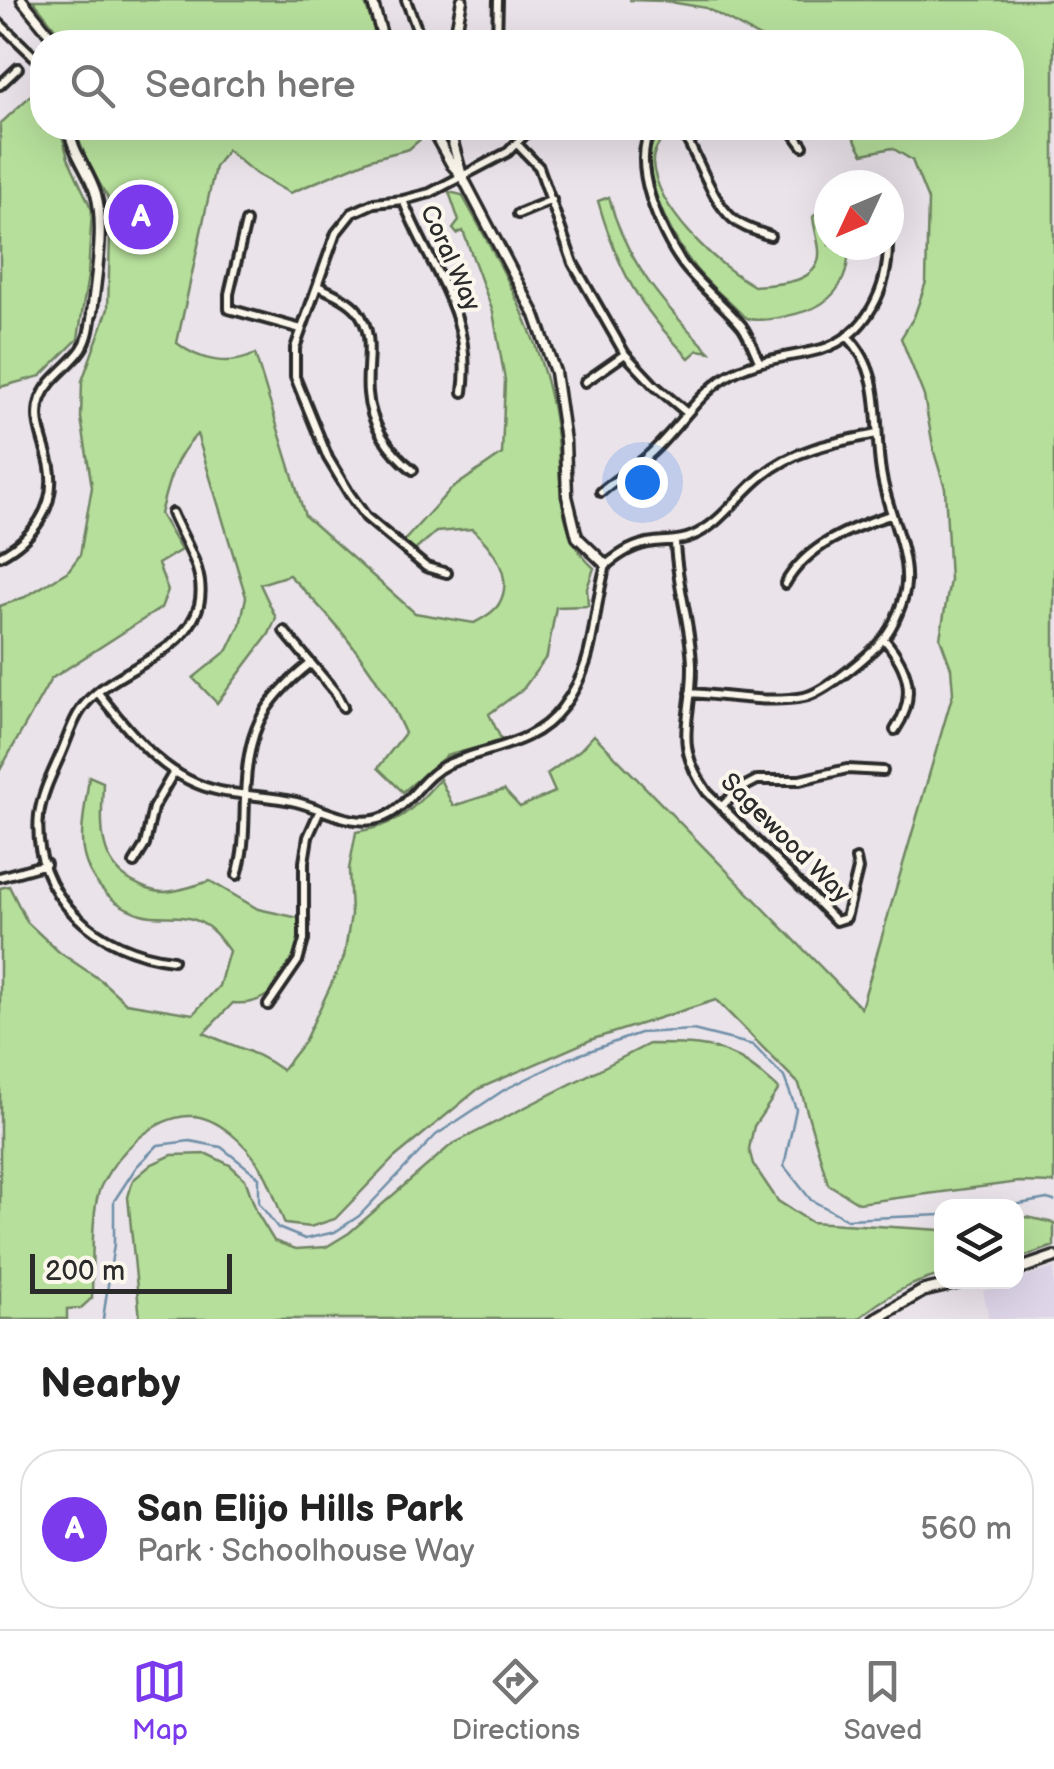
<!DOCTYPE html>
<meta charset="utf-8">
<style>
body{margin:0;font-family:"Balsamiq Sans",sans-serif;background:#f2f2f2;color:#222}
.controls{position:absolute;right:30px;bottom:30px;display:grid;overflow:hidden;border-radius:20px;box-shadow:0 10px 40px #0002}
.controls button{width:90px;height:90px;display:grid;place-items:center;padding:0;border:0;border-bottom:2px solid #e0e0e0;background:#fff;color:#222;font:50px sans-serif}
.compass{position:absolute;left:814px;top:170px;width:90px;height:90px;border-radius:50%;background:#fff;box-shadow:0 10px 40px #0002;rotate:226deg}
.scale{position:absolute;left:30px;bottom:25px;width:202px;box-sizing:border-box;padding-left:10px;border:5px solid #2b2b2b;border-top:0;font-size:28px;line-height:35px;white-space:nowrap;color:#2b2b2b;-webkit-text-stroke:8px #fbf7ec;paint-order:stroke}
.you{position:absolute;left:642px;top:482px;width:35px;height:35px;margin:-25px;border:8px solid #fff;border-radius:50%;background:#1a73e8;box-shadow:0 0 0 15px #1a73e833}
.badge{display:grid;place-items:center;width:65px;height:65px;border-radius:50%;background:#7c3aed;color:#fff;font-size:32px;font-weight:700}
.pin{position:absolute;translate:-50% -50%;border:5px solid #fff;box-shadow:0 2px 10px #0006}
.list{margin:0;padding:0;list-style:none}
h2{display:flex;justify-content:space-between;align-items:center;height:130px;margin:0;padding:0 40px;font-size:42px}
h2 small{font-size:32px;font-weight:400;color:#767676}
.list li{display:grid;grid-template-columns:65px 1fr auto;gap:30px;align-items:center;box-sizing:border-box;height:160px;margin:0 20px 20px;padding:0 20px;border:2px solid #e0e0e0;border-radius:40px}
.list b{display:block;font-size:38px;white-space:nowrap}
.list p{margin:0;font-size:32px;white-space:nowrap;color:#767676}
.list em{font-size:32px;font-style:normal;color:#767676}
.icon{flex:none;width:55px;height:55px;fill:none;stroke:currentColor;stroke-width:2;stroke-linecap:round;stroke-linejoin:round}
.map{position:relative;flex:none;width:1054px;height:1319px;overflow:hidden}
.search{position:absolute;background:#fff;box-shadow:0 10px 40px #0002;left:30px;right:30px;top:30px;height:110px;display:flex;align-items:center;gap:25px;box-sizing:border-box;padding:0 35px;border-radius:40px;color:#767676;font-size:38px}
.sheet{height:310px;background:#fff}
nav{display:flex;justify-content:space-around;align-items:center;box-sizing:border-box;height:140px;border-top:2px solid #e0e0e0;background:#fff;font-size:28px;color:#767676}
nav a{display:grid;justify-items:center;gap:5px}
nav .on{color:#7c3aed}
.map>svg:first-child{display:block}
.built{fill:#ded5e9}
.green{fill:#b6df9b;stroke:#708563;stroke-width:2.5}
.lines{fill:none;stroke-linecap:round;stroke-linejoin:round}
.stream{stroke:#6f8fa7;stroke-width:2.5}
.minor-casing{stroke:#2b2b2b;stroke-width:14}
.tertiary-casing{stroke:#2b2b2b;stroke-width:15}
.secondary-casing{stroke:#2b2b2b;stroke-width:16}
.minor{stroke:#fbf7ec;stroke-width:6}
.tertiary{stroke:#fbf7ec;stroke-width:8}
.secondary{stroke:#fbf7ec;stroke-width:9}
.labels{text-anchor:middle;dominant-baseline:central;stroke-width:8;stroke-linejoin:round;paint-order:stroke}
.street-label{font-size:25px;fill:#2b2b2b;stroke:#fbf7ec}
</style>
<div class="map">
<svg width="1054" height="1319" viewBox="0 0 1054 1319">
<rect width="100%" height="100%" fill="#eae3ea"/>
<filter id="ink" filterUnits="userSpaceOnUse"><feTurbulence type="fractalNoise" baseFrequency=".01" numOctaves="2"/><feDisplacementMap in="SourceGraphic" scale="20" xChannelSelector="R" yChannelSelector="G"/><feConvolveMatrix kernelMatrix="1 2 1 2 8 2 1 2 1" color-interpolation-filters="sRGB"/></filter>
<g filter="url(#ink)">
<path class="built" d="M1054 1268V1319H989L983 1291Z"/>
<path class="green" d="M33 0H364L378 42H66Z
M629 0H1054V1183L1019 1182 859 1203 828 1184 799 1084 716 1000 593 1039 478 1089 394 1158 335 1219 310 1227 285 1224C277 1206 272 1184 261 1168 248 1146 217 1115 189 1116 153 1117 117 1154 102 1184 90 1206 93 1271 92 1298L81 1308 67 1309V1319H0V888L9 886 27 922 59 952 102 981 126 1003 193 1014 219 986 229 951C221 940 214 929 202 923 182 912 161 920 141 914 108 904 82 874 82 838 82 818 87 796 89 776L103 782C102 818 95 862 133 882 143 887 152 892 163 892 178 892 196 885 210 881L258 909 299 918C302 957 279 1008 233 1003L204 1033C233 1047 257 1051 282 1070L304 1042 344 957 351 915 349 869 356 832C399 825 412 810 440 779L453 806 504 790 520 807 555 792 547 774 580 750 594 735 861 1008 953 693 951 668 940 638 950 580 945 488 934 452 924 396 901 338 914 317 926 282 928 200 912 160 892 148 863 154 848 128H1012V42H769L706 8 664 1Z
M42 85V128H60L68 158 92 210 88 275 78 339 41 376 0 387V124Z
M77 128H418L423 137 409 149 371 159 290 193 256 174 227 150 215 167 177 343C199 361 230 367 255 354L305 516 415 613 474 623C483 618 496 611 500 602 514 575 491 546 472 529L436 532 413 552 403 542 450 490 502 454 505 380 493 312 463 231 457 234 453 229 459 221 449 192 462 195C505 272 548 349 557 438 562 485 556 534 594 568L587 588 588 606 556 607 547 656 523 689 489 714 502 741 446 756 403 792 378 768 405 733C379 673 335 620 289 575L260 584 276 618 269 634 217 703 193 678 228 650 240 625 246 597 197 434C174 458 168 482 160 514L181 550 158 564 168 590 161 608 51 679 0 770V606L25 597 68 571 80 555 92 487 81 418 82 381 108 309 110 235 108 198 90 167 77 136Z
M666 128C664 142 652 147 653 163 657 210 716 264 754 286 777 284 822 284 819 250 818 239 814 228 813 217L821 208 824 217H829V245H848C850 269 842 291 821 304 807 313 762 324 747 318 741 315 735 307 730 303 716 290 703 279 692 264 671 236 625 152 666 128Z
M609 197C625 261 665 307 710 352L698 350 689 358C638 306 618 270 598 201Z
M649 1044C712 1044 731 1045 779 1089L754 1126 749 1149 753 1164 778 1201 811 1222 941 1230V1275C909 1283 884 1297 858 1319H140L128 1197 133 1180 152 1164 172 1155 207 1154 230 1165 245 1179 257 1213 274 1241 296 1249 326 1247 349 1233 451 1145Z
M1027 1217 1054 1223V1246L1017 1259V1218Z"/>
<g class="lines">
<path class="stream" d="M1008 1206 1047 1199 1054 1201
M103 1319 114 1244V1201L137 1166 158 1145 190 1141 221 1147 259 1177V1203L278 1228 305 1239 335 1232 359 1216 436 1135 504 1090 567 1059 640 1033 693 1030 753 1045 784 1077 796 1109 784 1166 811 1200 847 1219 942 1215"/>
<defs>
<path id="minor" d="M406 0 422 42
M0 24 42 64
M497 42 498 0
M643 42 666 40 681 42
M0 85 18 68
M653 128C628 160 661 234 683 264 700 287 724 304 742 326 749 336 754 350 759 361
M680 128C698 154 710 199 733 219 743 228 757 231 770 236
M790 128 803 146
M517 144 539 167 573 263 625 354 654 385 686 412
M403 200C429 268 474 313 463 392
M518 214 552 200
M246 222 229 294V309L301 329
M318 286C330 292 348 299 357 310 377 337 365 363 368 393 370 424 389 451 413 470
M585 382 625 354
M601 492C617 478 635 468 650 454 677 430 695 397 726 377 756 358 789 358 822 349 867 335 888 288 888 245
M172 513C184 542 207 572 199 605 185 656 118 667 86 703 73 717 67 741 59 758 51 776 42 794 39 815 31 896 98 952 173 960
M675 541C676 583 691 624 692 665 693 720 671 741 707 792L836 921 846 918 858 869 856 859
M0 556C33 538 57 507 50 467 46 444 32 422 41 398 49 378 69 367 81 350 89 339 90 326 92 313
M447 573 426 567 366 517 349 493 328 458 295 377V348L336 233 352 213 374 203 403 200 430 193 508 152 531 128
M785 584C806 546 850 528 890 515
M284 631 335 692 343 707
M884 639C908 667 918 696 895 730
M98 693C132 734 165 780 220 791 245 796 271 796 296 802 325 809 354 829 384 817 410 806 422 776 448 764 487 747 534 746 562 708 599 659 590 619 606 565 621 553 635 544 654 542 667 540 679 542 692 536 720 525 739 494 762 476 794 449 836 442 877 434
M690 693C726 695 768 704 804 697 824 693 869 656 883 639 894 626 905 600 906 583 908 546 886 508 881 472 873 423 885 374 847 336
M722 806 738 790 757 780H800L847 769 883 771
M134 863 145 845 153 808 174 772
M237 875C245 850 244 825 245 798 247 734 259 704 310 664
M0 877 46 864
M268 1005 298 961 304 940V862L308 837 320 810"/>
<path id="tertiary" d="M22 0 56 42
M372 0 384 42
M454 42 462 0
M69 128C72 153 89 170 96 194 105 226 96 279 92 313
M431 128 452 165 462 176 535 315 555 372 565 441 567 496 577 537 606 565
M449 128 462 176"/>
<path id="secondary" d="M1016 1270 1054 1257
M875 1319 923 1291 962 1282"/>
</defs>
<use href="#minor" class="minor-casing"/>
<use href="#tertiary" class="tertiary-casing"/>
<use href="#secondary" class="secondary-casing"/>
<use href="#minor" class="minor"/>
<use href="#tertiary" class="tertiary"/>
<use href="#secondary" class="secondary"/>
</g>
</g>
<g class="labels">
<g class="street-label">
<text transform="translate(450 258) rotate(66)">Coral Way</text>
<text transform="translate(785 838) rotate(45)">Sagewood Way</text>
</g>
</g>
</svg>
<div class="controls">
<button><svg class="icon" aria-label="layers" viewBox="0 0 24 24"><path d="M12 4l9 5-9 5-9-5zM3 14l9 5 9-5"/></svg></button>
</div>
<svg class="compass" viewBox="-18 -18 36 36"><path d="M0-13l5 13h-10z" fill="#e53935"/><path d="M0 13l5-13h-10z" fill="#767676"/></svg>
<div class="scale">200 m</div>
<div class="you"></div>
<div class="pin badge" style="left:141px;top:217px">A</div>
<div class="search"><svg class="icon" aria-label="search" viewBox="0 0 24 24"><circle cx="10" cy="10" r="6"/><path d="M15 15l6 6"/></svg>Search here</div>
</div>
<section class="sheet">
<h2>Nearby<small></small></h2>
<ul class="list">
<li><span class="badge">A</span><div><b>San Elijo Hills Park</b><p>Park · Schoolhouse Way</p></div><em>560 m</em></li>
</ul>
</section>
<nav>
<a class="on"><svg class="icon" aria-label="map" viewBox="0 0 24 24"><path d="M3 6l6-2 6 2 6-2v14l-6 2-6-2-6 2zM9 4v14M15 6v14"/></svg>Map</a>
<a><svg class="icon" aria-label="directions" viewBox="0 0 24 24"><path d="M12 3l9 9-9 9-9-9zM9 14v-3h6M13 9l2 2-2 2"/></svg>Directions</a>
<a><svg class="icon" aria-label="saved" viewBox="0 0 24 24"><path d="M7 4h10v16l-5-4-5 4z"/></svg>Saved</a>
</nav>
